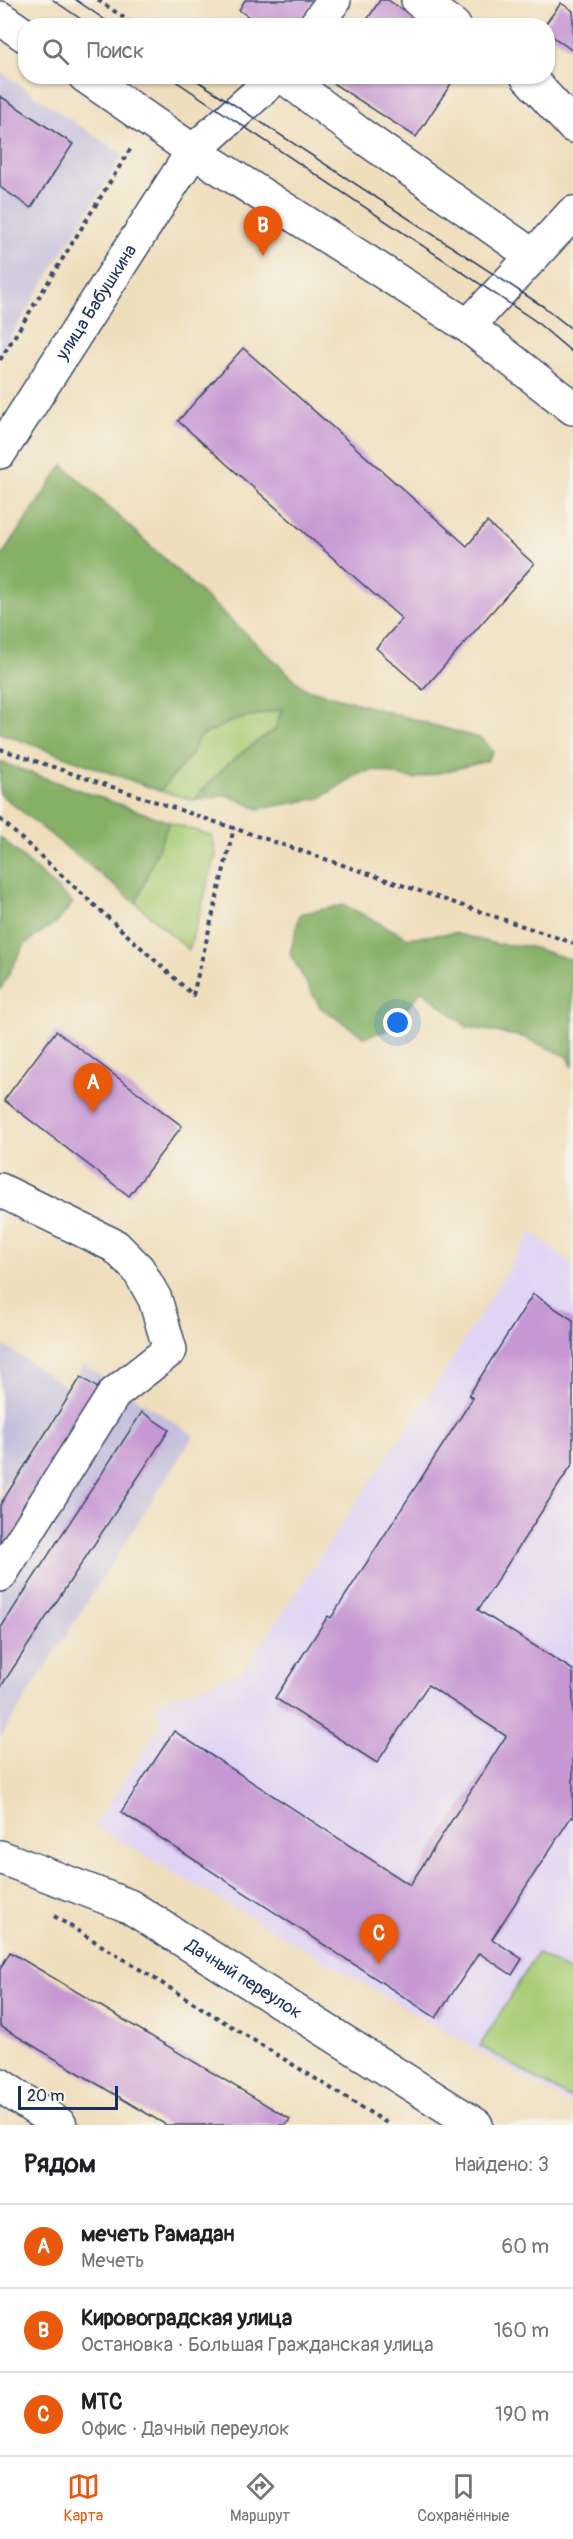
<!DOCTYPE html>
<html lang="ru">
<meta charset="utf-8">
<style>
body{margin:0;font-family:Pangolin,sans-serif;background:#f2f2f2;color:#202124}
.scale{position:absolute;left:18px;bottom:15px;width:100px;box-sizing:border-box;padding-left:6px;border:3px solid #1b2f5e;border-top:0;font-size:16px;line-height:21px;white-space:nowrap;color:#1b2f5e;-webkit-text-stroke:4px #f7f3e8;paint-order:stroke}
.you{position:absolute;left:398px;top:1023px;width:21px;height:21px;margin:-15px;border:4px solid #fff;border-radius:50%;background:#1a73e8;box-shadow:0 0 0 9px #1a73e833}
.badge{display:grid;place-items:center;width:39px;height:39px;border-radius:50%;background:#ea580c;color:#fff;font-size:20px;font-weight:700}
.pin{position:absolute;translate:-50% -50px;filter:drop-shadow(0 2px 3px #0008)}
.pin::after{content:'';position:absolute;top:32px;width:21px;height:18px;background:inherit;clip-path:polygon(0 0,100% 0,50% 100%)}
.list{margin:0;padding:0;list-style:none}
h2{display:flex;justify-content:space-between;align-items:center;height:78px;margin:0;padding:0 24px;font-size:26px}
h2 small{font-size:20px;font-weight:400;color:#757577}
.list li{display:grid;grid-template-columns:39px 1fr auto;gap:18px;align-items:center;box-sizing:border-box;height:84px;padding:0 24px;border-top:2px solid #e0e0e0}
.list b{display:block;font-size:22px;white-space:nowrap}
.list p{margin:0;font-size:20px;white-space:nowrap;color:#757577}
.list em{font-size:20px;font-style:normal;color:#757577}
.icon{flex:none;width:33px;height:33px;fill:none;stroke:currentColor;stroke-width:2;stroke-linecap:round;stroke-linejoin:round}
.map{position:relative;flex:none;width:573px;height:2125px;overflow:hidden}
.search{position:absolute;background:#fff;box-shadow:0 2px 4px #0004;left:18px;right:18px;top:18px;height:66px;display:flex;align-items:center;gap:15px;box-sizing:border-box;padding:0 21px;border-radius:24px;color:#757577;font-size:22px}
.sheet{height:330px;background:#fff}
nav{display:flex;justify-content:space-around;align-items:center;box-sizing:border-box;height:84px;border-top:2px solid #e0e0e0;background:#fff;font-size:16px;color:#757577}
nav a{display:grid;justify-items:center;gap:3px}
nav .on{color:#ea580c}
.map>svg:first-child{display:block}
.built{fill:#e0d4f4}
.industrial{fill:#c4c0db}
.green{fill:#a8cc75;stroke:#627e6a;stroke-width:1.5}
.forest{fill:#86b066;stroke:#507062;stroke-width:1.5}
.building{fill:#c697d3}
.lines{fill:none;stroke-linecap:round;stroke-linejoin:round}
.minor-casing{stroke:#3b496c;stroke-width:36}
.major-casing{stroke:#3b496c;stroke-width:36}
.path{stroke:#3b496c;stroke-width:4;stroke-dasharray:4.5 4.5;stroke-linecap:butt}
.minor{stroke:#fff;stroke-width:33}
.major{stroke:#fff;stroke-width:33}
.tram{stroke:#1b2f5e;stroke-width:1.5}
.labels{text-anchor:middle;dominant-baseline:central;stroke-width:5;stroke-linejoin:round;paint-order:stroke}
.street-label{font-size:18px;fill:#1b2f5e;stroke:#f7f3e8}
</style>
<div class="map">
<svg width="573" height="2125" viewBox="0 0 573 2125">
<rect width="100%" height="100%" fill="#f7f3e8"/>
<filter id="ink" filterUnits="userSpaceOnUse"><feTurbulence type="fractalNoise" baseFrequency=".0167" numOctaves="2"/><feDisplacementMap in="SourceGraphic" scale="12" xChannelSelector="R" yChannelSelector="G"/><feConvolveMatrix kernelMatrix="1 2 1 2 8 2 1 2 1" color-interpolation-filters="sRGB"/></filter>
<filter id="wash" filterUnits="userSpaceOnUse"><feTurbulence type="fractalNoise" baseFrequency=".008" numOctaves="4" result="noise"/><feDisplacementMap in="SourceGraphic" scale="24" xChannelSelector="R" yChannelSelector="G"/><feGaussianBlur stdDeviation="1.35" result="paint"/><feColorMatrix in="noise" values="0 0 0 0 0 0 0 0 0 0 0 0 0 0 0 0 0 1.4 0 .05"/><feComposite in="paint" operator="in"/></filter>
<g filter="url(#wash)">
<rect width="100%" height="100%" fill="#efdebc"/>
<path class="built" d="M532 1231 573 1265V2106L94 1826 164 1721 154 1704 243 1671 440 1379Z"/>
<path class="industrial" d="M0 72 123 155 0 353Z
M0 1343 67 1387 0 1492Z
M84 1365 194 1435 0 1738V1496Z"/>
<path class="green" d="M282 709 275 730C242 750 220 770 194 800L160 791 191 755 199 737 232 721Z
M169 822 212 836 216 855 189 950 136 903Z
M537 1953 573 1974V2100L480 2046Z"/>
<path class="forest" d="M63 465 304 688 482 739 493 751 487 761 414 779 375 770 360 773 320 798 259 809 227 795 194 800C220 770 242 750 275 730L282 709 232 721 199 737 191 755 160 791 0 733V558Z
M0 762 169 822 136 903 0 794Z
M0 837 73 903 57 922 25 944 0 990Z
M344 905 408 938 454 933 495 944 527 946 573 960V1068L568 1057 523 1037 467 1027 422 990 389 1030 364 1037 320 1007 290 954 300 914Z"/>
<g id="blocks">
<path class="building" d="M245 0H314L298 26H262L239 10Z
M380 0H388L427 26H363Z
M561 3 573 11V51L548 33V26H544Z
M330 76H456L416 137 328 80Z
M0 96 73 144 31 208 0 187Z
M243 348 467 546 487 522 534 564 423 690 376 648 402 619 178 421Z
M56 1031 182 1126 129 1196 4 1100Z
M533 1294 573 1320V1463L478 1610 573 1670V1818L571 1817 492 1939 522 1959 512 1975 479 1953 436 2018 121 1812 174 1731 410 1885 506 1736 428 1685 377 1763 275 1698 328 1616 331 1618 473 1398 469 1395Z
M81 1377 108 1395 0 1566V1505Z
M142 1412 169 1430 0 1688V1629Z
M10 1952 290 2119 286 2125H166L0 2026V1969Z"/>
</g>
</g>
<g filter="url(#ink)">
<use href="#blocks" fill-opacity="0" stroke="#3b496c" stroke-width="1.5"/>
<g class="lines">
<defs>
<g id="minor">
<path d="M418 0 454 26"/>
<path d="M315 26 334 0"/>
<path d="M283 76 358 133 533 256"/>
<path d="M527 76 573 126"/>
<path d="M468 326 573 213"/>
<path id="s1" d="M0 452 193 151 277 76"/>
<path d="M0 1190 115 1246 138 1269 155 1299 170 1350 114 1394 0 1575"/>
<path id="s2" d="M0 1857 129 1906 476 2125"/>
<path d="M0 2085 60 2125"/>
</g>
<path id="major" d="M0 18 26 36
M85 76 193 151 468 326 573 408"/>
</defs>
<use href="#minor" class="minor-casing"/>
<use href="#major" class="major-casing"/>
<path class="path" d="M98 0 136 26
M0 360 131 148
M0 749 573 943
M0 819 193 995 234 828
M54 1916 390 2125"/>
<use href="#minor" class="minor"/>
<use href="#major" class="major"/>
<path class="tram" d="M53 0 91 26
M76 0 114 26
M168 76 534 320 573 353
M190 76 544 307 573 330"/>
</g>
</g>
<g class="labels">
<g class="street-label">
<text stroke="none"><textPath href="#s1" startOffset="178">улица Бабушкина</textPath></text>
<text stroke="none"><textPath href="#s2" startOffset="274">Дачный переулок</textPath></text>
</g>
</g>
</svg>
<div class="scale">20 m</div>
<div class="you"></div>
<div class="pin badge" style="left:93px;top:1113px">A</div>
<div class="pin badge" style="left:263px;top:256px">B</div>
<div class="pin badge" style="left:379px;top:1964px">C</div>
<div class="search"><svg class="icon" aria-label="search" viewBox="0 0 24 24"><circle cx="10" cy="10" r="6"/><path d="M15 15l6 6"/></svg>Поиск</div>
</div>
<section class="sheet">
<h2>Рядом<small>Найдено: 3</small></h2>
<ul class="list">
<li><span class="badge">A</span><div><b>мечеть Рамадан</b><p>Мечеть</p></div><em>60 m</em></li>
<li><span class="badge">B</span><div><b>Кировоградская улица</b><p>Остановка · Большая Гражданская улица</p></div><em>160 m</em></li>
<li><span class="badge">C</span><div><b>МТС</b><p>Офис · Дачный переулок</p></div><em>190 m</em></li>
</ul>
</section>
<nav>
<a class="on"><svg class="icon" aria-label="map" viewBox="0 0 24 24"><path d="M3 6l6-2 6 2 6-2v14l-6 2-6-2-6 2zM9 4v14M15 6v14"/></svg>Карта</a>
<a><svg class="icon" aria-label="directions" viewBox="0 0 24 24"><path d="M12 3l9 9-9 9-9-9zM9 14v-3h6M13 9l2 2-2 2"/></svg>Маршрут</a>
<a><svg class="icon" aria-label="saved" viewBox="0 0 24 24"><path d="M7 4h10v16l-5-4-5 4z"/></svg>Сохранённые</a>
</nav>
